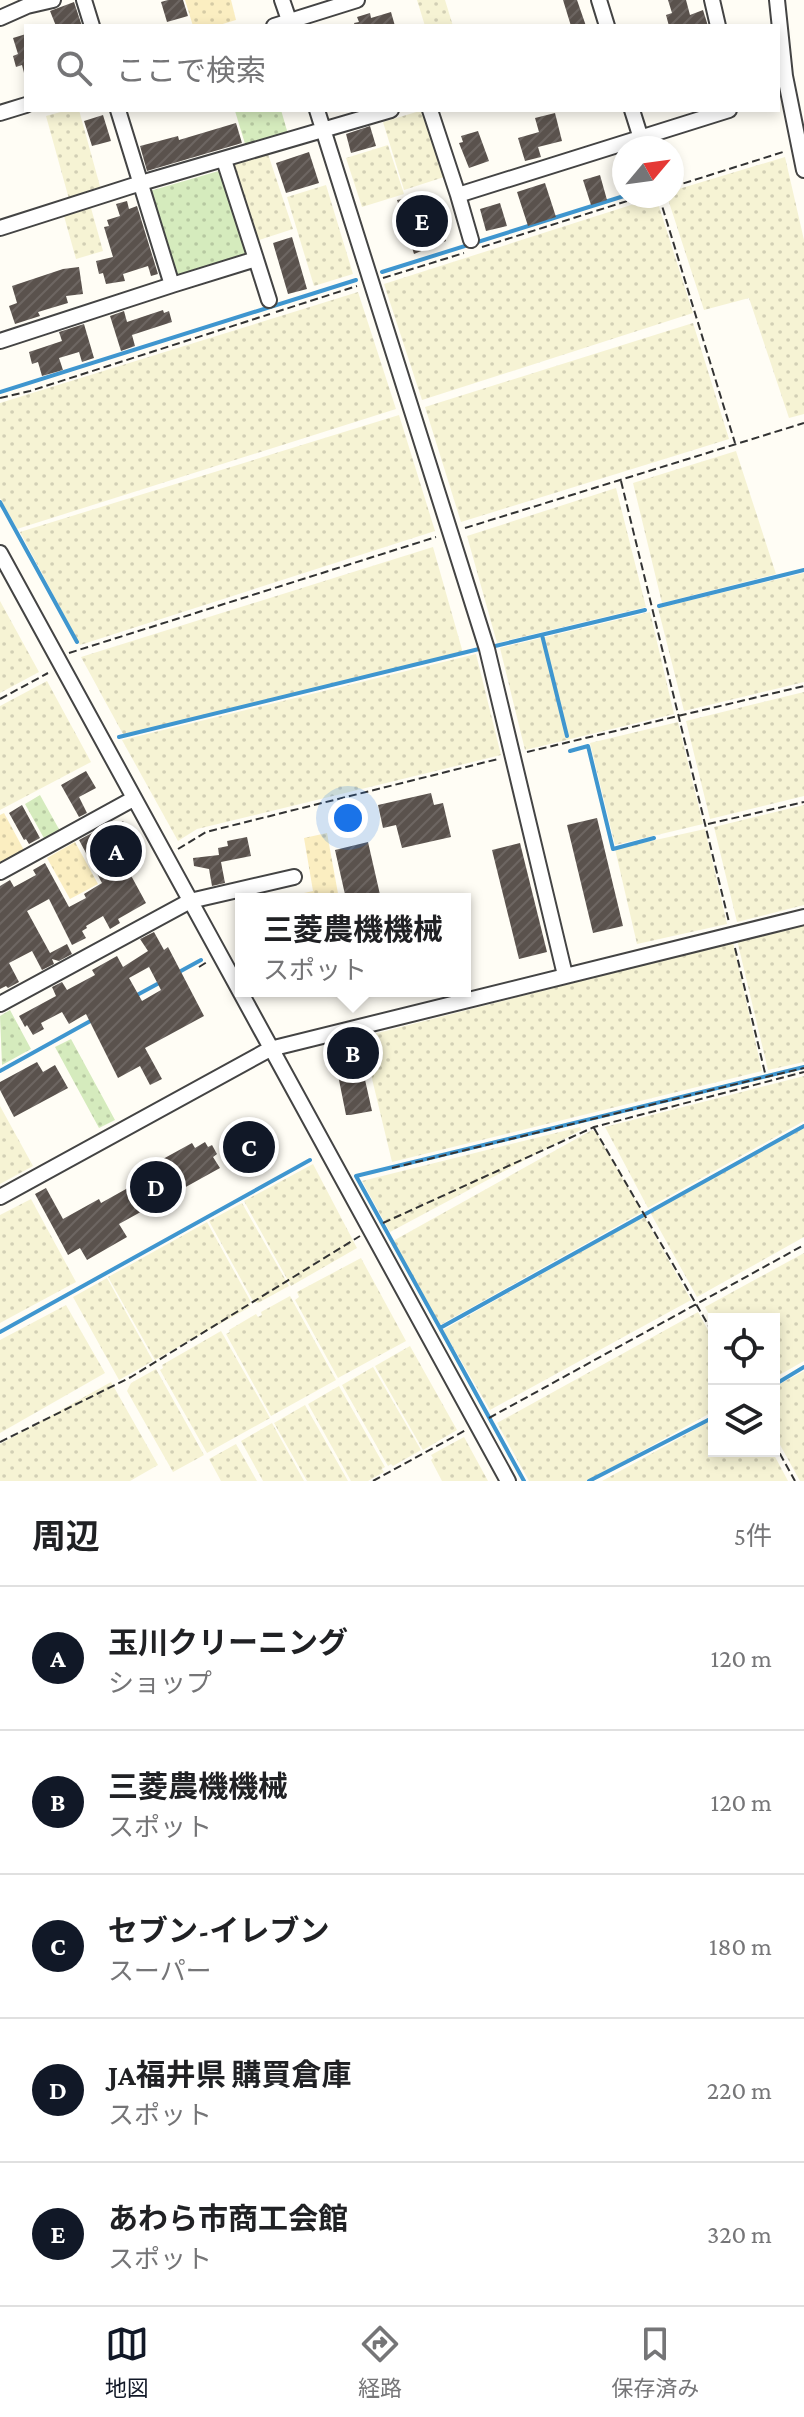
<!DOCTYPE html>
<html lang="ja">
<meta charset="utf-8">
<style>
body{margin:0;font-family:"Crimson Pro","Noto Sans JP",serif;background:#f2f2f2;color:#202124}
.controls{position:absolute;right:24px;bottom:24px;display:grid;overflow:hidden;border-radius:0px;box-shadow:0 4px 12px #0003}
.controls button{width:72px;height:72px;display:grid;place-items:center;padding:0;border:0;border-bottom:2px solid #e0e0e0;background:#fff;color:#202124;font:40px sans-serif}
.compass{position:absolute;left:612px;top:136px;width:72px;height:72px;border-radius:50%;background:#fff;box-shadow:0 4px 12px #0003;rotate:61deg}
.you{position:absolute;left:348px;top:818px;width:28px;height:28px;margin:-20px;border:6px solid #fff;border-radius:50%;background:#1a73e8;box-shadow:0 0 0 12px #1a73e833}
.badge{display:grid;place-items:center;width:52px;height:52px;border-radius:50%;background:#111827;color:#fff;font-size:26px;font-weight:700}
.pin{position:absolute;translate:-50% -50%;border:4px solid #fff;box-shadow:0 2px 8px #0006}
.popup{position:absolute;left:235px;top:893px;width:236px;height:104px;box-sizing:border-box;display:grid;place-content:center;border-radius:0px;background:#fff;filter:drop-shadow(0 2px 6px #0005);font-size:26px;white-space:nowrap;color:#757577}
.popup b{font-size:30px;color:#202124}
.popup::after{content:'';position:absolute;left:50%;top:100%;margin-left:-16px;border:16px solid transparent;border-top-color:#fff}
.list{margin:0;padding:0;list-style:none}
h2{display:flex;justify-content:space-between;align-items:center;height:104px;margin:0;padding:0 32px;font-size:34px}
h2 small{font-size:26px;font-weight:400;color:#757577}
.list li{display:grid;grid-template-columns:52px 1fr auto;gap:24px;align-items:center;box-sizing:border-box;height:144px;padding:0 32px;border-top:2px solid #e0e0e0}
.list b{display:block;font-size:30px;white-space:nowrap}
.list p{margin:0;font-size:26px;white-space:nowrap;color:#757577}
.list em{font-size:26px;font-style:normal;color:#757577}
.icon{flex:none;width:44px;height:44px;fill:none;stroke:currentColor;stroke-width:2;stroke-linecap:round;stroke-linejoin:round}
.map{position:relative;flex:none;width:804px;height:1481px;overflow:hidden}
.search{position:absolute;background:#fff;box-shadow:0 4px 12px #0003;left:24px;right:24px;top:24px;height:88px;display:flex;align-items:center;gap:20px;box-sizing:border-box;padding:0 28px;border-radius:0px;color:#757577;font-size:30px}
.sheet{height:824px;background:#fff}
nav{display:flex;justify-content:space-around;align-items:center;box-sizing:border-box;height:112px;border-top:2px solid #e0e0e0;background:#fff;font-size:22px;color:#757577}
nav a{display:grid;justify-items:center;gap:4px}
nav .on{color:#111827}
.map>svg:first-child{display:block}
.farmland{fill:url(#farmland-dots)}
.grass{fill:url(#grass-dots)}
.sand{fill:url(#sand-dots)}
.lines{fill:none;stroke-linecap:round;stroke-linejoin:round}
.stream{stroke:#3f96cf;stroke-width:4}
.building{fill:url(#building-hatch);fill-rule:evenodd}
.minor-casing{stroke:#444;stroke-width:18}
.path{stroke:#333;stroke-width:2;stroke-dasharray:8 4;stroke-linecap:butt}
.minor{stroke:#fff;stroke-width:14}
</style>
<div class="map">
<svg width="804" height="1481" viewBox="0 0 804 1481">
<defs>
<pattern id="farmland-dots" width="8" height="8" patternUnits="userSpaceOnUse" patternTransform="scale(2)"><rect width="8" height="8" fill="#f6f3d4"/><path d="M2 2h.1M6 6h.1" fill="none" stroke="#d2cfb5" stroke-width="1.8" stroke-linecap="round"/></pattern>
<pattern id="grass-dots" width="8" height="8" patternUnits="userSpaceOnUse" patternTransform="scale(2)"><rect width="8" height="8" fill="#d5ebbd"/><path d="M2 2h.1M6 6h.1" fill="none" stroke="#b6c8a1" stroke-width="1.8" stroke-linecap="round"/></pattern>
<pattern id="sand-dots" width="8" height="8" patternUnits="userSpaceOnUse" patternTransform="scale(2)"><rect width="8" height="8" fill="#fbeec1"/><path d="M2 2h.1M6 6h.1" fill="none" stroke="#d6cba5" stroke-width="1.8" stroke-linecap="round"/></pattern>
<pattern id="building-hatch" width="6" height="6" patternUnits="userSpaceOnUse" patternTransform="scale(2)"><rect width="6" height="6" fill="#5a524d"/><path d="M-1 1l2-2M0 6l6-6M5 7l2-2" fill="none" stroke="#6d6662"/></pattern>
</defs>
<rect width="100%" height="100%" fill="#fffdf5"/>
<path class="farmland" d="M417 0H445L453 26H425Z
M68 110H79L101 190 69 199 46 116Z
M423 110 444 177 404 190 383 122Z
M388 145 404 194 362 207 346 158Z
M267 151 293 229 256 241 230 163Z
M785 157 804 240V414L789 418 749 298 704 310 667 196H672V191Z
M326 185 353 274 314 286 287 197Z
M656 197 693 313 422 400 384 284Z
M91 208 103 251 76 259 64 216Z
M358 292 396 409 17 529 0 498V403Z
M693 323 729 439 461 522 425 407Z
M399 415 435 531 80 645 20 532Z
M736 451 776 574 662 603 633 483Z
M616 488 646 607 497 643 467 536Z
M433 547 463 653 124 736 81 657Z
M804 573V682L684 711 658 608Z
M0 601 39 672 0 693Z
M650 612 674 714 525 750 500 648Z
M476 654 501 755 197 829 178 841 122 740Z
M47 681 91 762 0 810V706Z
M804 692V796L710 819 686 721Z
M678 722 703 824 615 845 590 743Z
M804 805V905L737 922 714 827Z
M705 829 727 924 637 944 615 849Z
M804 924V1062L768 1070 737 940Z
M733 942 762 1071 392 1162 362 1037Z
M804 1076V1121L648 1208 605 1127Z
M0 1106 33 1166 0 1184Z
M580 1127 581 1130 390 1232 362 1181Z
M804 1128V1237L697 1297 650 1212Z
M592 1130 596 1132 642 1212 440 1325 393 1241Z
M313 1164 357 1248 291 1286 244 1201Z
M31 1199 76 1282 0 1323V1215Z
M242 1203 289 1286 258 1303 253 1301 209 1221Z
M644 1216 691 1300 490 1410 443 1330Z
M207 1222 251 1302 249 1304 250 1307 155 1360 108 1277Z
M804 1253V1361L774 1378V1319H714V1324L705 1307Z
M361 1258 406 1341 338 1378 295 1300 299 1297 297 1292Z
M107 1278 153 1361 119 1380 73 1297Z
M290 1296 336 1380 271 1416 226 1334 230 1332 229 1330 256 1314 258 1317 262 1315 261 1312Z
M66 1305 105 1373 0 1433V1340Z
M698 1312 714 1341V1411L588 1481H529L497 1423Z
M221 1331 270 1418 207 1453 160 1370 163 1368 162 1365Z
M410 1346 457 1430 423 1450 375 1366Z
M373 1367 421 1450 393 1466 391 1464 388 1466 342 1385Z
M156 1369 204 1455 173 1472 127 1391 131 1383Z
M804 1371V1481H800L774 1434V1387Z
M111 1382 158 1465 130 1481H0V1444Z
M339 1386 385 1467 382 1469 384 1472 368 1481H351L308 1404Z
M305 1405 348 1481H307L274 1423Z
M714 1419V1451H772L788 1481H602Z
M272 1423 304 1481H263L241 1441Z
M464 1437 488 1481H442L431 1460 433 1458 431 1455Z
M236 1444 257 1481H221L209 1459Z"/>
<path class="grass" d="M281 110 288 134 246 147 235 111Z
M222 170 248 253 176 275 150 191Z
M40 795 60 831 45 840 25 804Z
M10 1010 31 1049 2 1065 0 1016Z
M71 1039 115 1120 99 1128 55 1047Z"/>
<path class="sand" d="M185 0H231L236 20 216 26H193Z
M4 813 25 852 0 865V815Z
M327 833 339 899H305L304 893 313 891 304 838Z
M75 842 98 884 70 899 47 858Z"/>
<g class="lines">
<path class="stream" d="M382 272 624 196
M0 392 356 280
M0 502 77 642
M659 606 804 570
M542 635 567 736
M491 647 645 610
M119 737 483 648
M570 751 588 746 613 849 654 838
M179 972 201 960
M137 995 161 982
M0 1071 94 1019
M440 1328 356 1176 804 1067
M0 1332 310 1160
M774 1385 804 1367
M524 1481 440 1328 804 1126
M589 1481 714 1417"/>
</g>
<path class="building" d="M168 0H183L188 16 167 22 161 2Z
M563 0H577L586 26H571Z
M668 0H686L690 15 703 10 708 26H669L666 15 672 13Z
M74 2 82 26H56L50 11Z
M391 12 395 26H355L354 23 359 22 357 17 370 13 371 18Z
M26 34V72L24 73 22 65 16 67 13 56 18 54 13 38Z
M555 113 562 141 538 147 541 157 525 161 518 138 539 132 535 118Z
M103 115 111 141 92 146 84 121Z
M236 123 242 143 147 171 140 146 178 136 179 140Z
M370 126 376 146 351 153 346 134Z
M478 131 489 161 469 168 459 143 463 142 461 136Z
M309 152 319 183 286 193 276 163Z
M600 175 607 200 591 205 583 180Z
M545 183 556 217 528 226 517 192Z
M431 193 446 241 414 254 397 200Z
M127 201 129 209 137 206 158 274 151 276 148 266 123 274 125 281 106 284 103 273 99 274 96 261 113 257 104 227 109 226 107 220 120 216 116 204Z
M500 203 507 226 486 231 480 209Z
M292 237 307 289 288 294 273 243Z
M79 267 83 294 66 296 68 303 38 312 40 316 15 324 9 306 17 303 12 286 63 269Z
M163 310 164 313 169 311 172 322 132 335 135 346 121 351 110 316 124 311 127 322Z
M84 324 94 358 82 362 79 352 59 358 63 370 42 376 38 362 32 364 29 352 62 341 59 332Z
M86 771 96 788 79 797 87 813 79 817 61 785Z
M431 793 434 805 443 803 451 837 402 848 396 825 383 828 378 805Z
M22 805 40 838 29 844 26 839 24 840 9 813Z
M597 818 623 926 593 933 567 825Z
M123 821 144 861 128 870 146 903 118 919 120 923 110 929 103 916 86 926 87 928 82 931 86 938 72 945 49 899 27 911 50 953 67 944 72 954 59 961 52 959 54 964 42 970 32 951 9 963 19 982 8 988 6 986 0 989V886L10 880 14 887 36 875 33 870 45 863 69 907 86 898 84 894 102 883 79 840 105 826 107 830Z
M247 837 251 856 221 862 225 883 212 886 209 869 194 866 193 858 219 855 218 848 228 846 227 841Z
M368 842 381 899H346L335 850Z
M520 843 547 952 519 959 492 850Z
M154 932 164 950 168 947 204 1016 145 1048 162 1079 150 1085 140 1066 118 1078 86 1014 69 1024 62 1012 41 1023 44 1029 33 1035 27 1025 25 1027 19 1016 56 996 52 987 62 982 67 990 95 975 92 970 117 956 123 967 148 951 140 939ZM149 967 161 990 142 1001 129 978Z
M357 1044 372 1111 350 1115H346L338 1075 341 1074 336 1049Z
M37 1062 43 1072 55 1065 68 1088 14 1117 0 1090V1082Z
M250 1123 270 1158 248 1170 228 1135Z
M205 1142 208 1147 212 1145 217 1154 213 1157 220 1168 119 1224 127 1237 87 1260 80 1248 68 1255 35 1194 46 1188 63 1219 99 1199 101 1203 135 1184 134 1182 155 1171 152 1165 192 1143 195 1148Z"/>
<g class="lines">
<defs>
<path id="minor" d="M84 0 92 26
M282 0 291 26
M599 0 607 26
M712 0 718 26
M777 0 785 76 804 170
M0 18 27 6 53 0
M274 26 357 0
M118 110 172 285 256 259 224 160
M317 110 487 649 565 975
M430 110 458 195 729 110
M632 110 644 148
M0 113 26 105
M458 195 471 240
M0 228 141 183 391 110
M256 259 269 300
M0 341 172 285
M0 553 508 1481
M0 872 133 799
M0 1004 190 901 294 877
M0 1197 270 1049 804 917"/>
</defs>
<use href="#minor" class="minor-casing"/>
<path class="path" d="M672 187 783 152
M659 196 735 443
M482 247 643 196
M383 278 464 253
M276 312 357 286
M0 398 30 391 270 314
M621 481 729 922
M465 528 804 423
M69 653 436 537
M0 699 48 673
M527 752 804 686
M708 824 804 802
M178 849 206 832 498 759
M735 948 766 1077 804 1068
M199 967 207 962
M594 1128 714 1335
M392 1168 765 1077
M383 1223 594 1127 804 1072
M489 1418 804 1245
M0 1442 131 1377 360 1236
M774 1443 795 1481
M373 1481 466 1430"/>
<use href="#minor" class="minor"/>
</g>
</svg>
<div class="controls">
<button><svg class="icon" aria-label="locate" viewBox="0 0 24 24"><circle cx="12" cy="12" r="6"/><path d="M12 2v4M12 18v4M2 12h4M18 12h4"/></svg></button>
<button><svg class="icon" aria-label="layers" viewBox="0 0 24 24"><path d="M12 4l9 5-9 5-9-5zM3 14l9 5 9-5"/></svg></button>
</div>
<svg class="compass" viewBox="-18 -18 36 36"><path d="M0-13l5 13h-10z" fill="#e53935"/><path d="M0 13l5-13h-10z" fill="#757577"/></svg>
<div class="you"></div>
<div class="pin badge" style="left:116px;top:851px">A</div>
<div class="pin badge" style="left:353px;top:1053px">B</div>
<div class="popup"><b>三菱農機機械</b>スポット</div>
<div class="pin badge" style="left:249px;top:1147px">C</div>
<div class="pin badge" style="left:156px;top:1187px">D</div>
<div class="pin badge" style="left:422px;top:221px">E</div>
<div class="search"><svg class="icon" aria-label="search" viewBox="0 0 24 24"><circle cx="10" cy="10" r="6"/><path d="M15 15l6 6"/></svg>ここで検索</div>
</div>
<section class="sheet">
<h2>周辺<small>5件</small></h2>
<ul class="list">
<li><span class="badge">A</span><div><b>玉川クリーニング</b><p>ショップ</p></div><em>120 m</em></li>
<li><span class="badge">B</span><div><b>三菱農機機械</b><p>スポット</p></div><em>120 m</em></li>
<li><span class="badge">C</span><div><b>セブン-イレブン</b><p>スーパー</p></div><em>180 m</em></li>
<li><span class="badge">D</span><div><b>JA福井県 購買倉庫</b><p>スポット</p></div><em>220 m</em></li>
<li><span class="badge">E</span><div><b>あわら市商工会館</b><p>スポット</p></div><em>320 m</em></li>
</ul>
</section>
<nav>
<a class="on"><svg class="icon" aria-label="map" viewBox="0 0 24 24"><path d="M3 6l6-2 6 2 6-2v14l-6 2-6-2-6 2zM9 4v14M15 6v14"/></svg>地図</a>
<a><svg class="icon" aria-label="directions" viewBox="0 0 24 24"><path d="M12 3l9 9-9 9-9-9zM9 14v-3h6M13 9l2 2-2 2"/></svg>経路</a>
<a><svg class="icon" aria-label="saved" viewBox="0 0 24 24"><path d="M7 4h10v16l-5-4-5 4z"/></svg>保存済み</a>
</nav>
